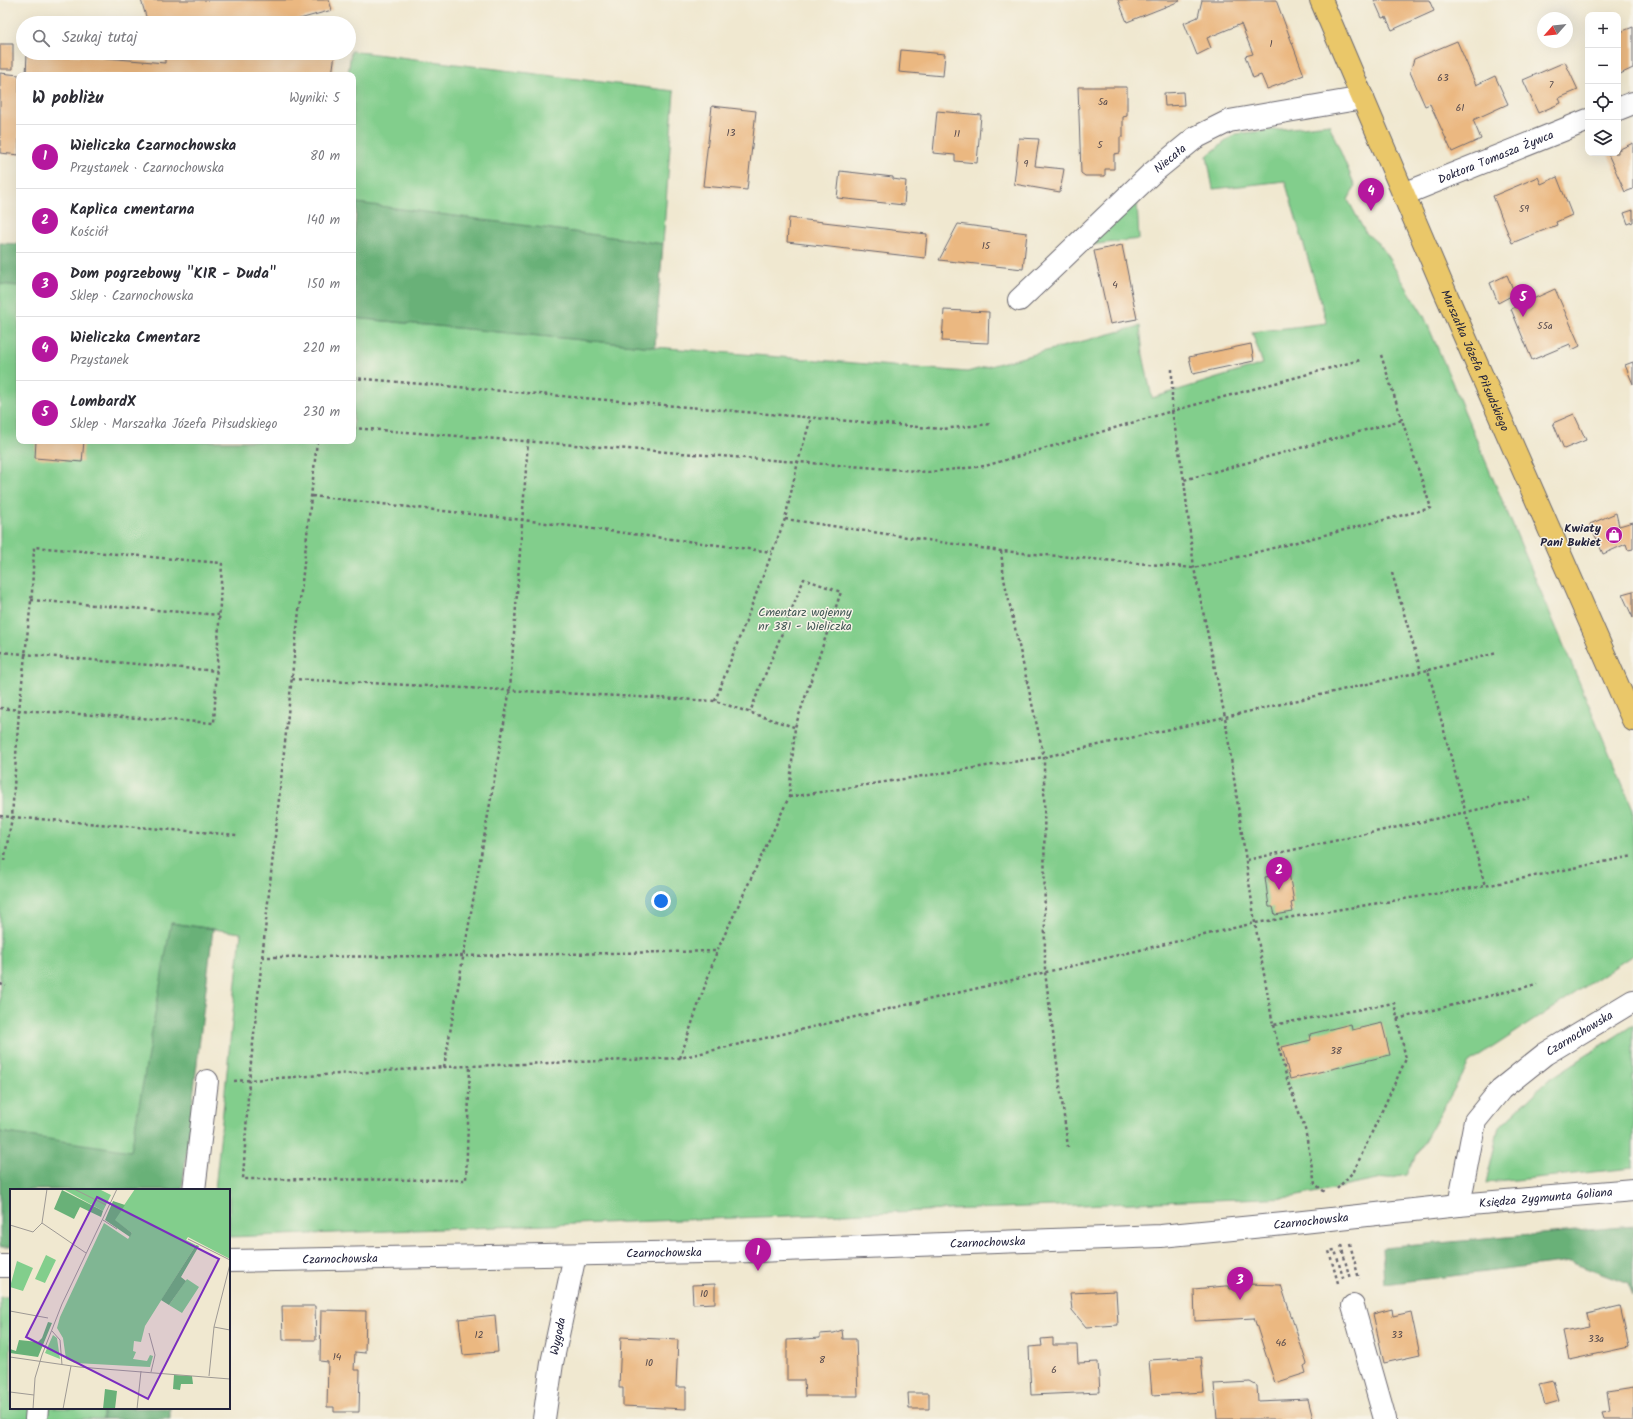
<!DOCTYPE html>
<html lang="pl">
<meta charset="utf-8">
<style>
body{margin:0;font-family:Kalam,sans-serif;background:#f7f7f7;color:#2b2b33}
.controls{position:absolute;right:12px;top:12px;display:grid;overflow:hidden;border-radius:8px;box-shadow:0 4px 16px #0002}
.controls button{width:36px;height:36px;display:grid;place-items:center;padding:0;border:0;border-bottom:1px solid #e1e1e2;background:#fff;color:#2b2b33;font:20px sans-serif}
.compass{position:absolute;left:1537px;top:12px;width:36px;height:36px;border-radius:50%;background:#fff;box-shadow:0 4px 16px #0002;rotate:243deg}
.you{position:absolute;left:661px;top:901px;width:14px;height:14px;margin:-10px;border:3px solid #fff;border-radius:50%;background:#1a73e8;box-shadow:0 0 0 6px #1a73e833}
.badge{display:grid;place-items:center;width:26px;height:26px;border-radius:50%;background:#b5179e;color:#fff;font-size:13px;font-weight:700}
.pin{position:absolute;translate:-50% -33px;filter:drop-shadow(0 1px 2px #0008)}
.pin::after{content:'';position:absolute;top:21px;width:14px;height:12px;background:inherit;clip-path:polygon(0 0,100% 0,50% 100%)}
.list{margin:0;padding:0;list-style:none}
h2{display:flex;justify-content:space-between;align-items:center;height:52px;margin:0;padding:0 16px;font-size:17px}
h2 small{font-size:13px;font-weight:400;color:#7c7c81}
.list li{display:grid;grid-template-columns:26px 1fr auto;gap:12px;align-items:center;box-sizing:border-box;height:64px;padding:0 16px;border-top:1px solid #e1e1e2}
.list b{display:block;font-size:15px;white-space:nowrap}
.list p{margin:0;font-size:13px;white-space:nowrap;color:#7c7c81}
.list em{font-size:13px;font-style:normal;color:#7c7c81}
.icon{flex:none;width:22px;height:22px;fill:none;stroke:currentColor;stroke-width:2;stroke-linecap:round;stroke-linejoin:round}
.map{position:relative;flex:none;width:1633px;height:1419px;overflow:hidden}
.search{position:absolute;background:#fff;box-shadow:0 4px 16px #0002;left:16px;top:16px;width:340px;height:44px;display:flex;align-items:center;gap:10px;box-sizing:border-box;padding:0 14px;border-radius:22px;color:#7c7c81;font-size:15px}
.panel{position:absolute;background:#fff;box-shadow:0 4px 16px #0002;left:16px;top:72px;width:340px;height:372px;border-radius:8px}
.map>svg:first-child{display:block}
.green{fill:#82ce8c;stroke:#527864}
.forest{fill:#69b178;stroke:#466a5a}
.building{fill:#ebb881}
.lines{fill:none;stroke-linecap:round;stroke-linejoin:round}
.minor-casing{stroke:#6a676f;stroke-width:24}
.major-casing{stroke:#6a676f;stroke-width:24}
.path{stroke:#6a676f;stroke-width:2.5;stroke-dasharray:3 3;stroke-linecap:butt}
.minor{stroke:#fff;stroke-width:22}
.major{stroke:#eac769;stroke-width:22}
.labels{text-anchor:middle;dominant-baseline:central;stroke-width:3;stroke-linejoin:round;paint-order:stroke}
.number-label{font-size:10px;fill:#54484c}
.street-label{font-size:12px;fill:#22223b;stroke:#f7f3e8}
.poi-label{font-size:12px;font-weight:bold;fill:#22223b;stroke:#f7f3e8;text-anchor:end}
.park-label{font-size:12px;fill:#3f5653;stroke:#f7f3e8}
.inset-road{fill:none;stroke:#9e9994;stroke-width:1}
.view{fill:#7b2cbf;fill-opacity:0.15;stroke:#7b2cbf;stroke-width:2}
.inset-edge{fill:none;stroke:#22223b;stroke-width:2}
</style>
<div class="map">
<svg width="1633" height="1419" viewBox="0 0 1633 1419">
<rect width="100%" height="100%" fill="#f7f3e8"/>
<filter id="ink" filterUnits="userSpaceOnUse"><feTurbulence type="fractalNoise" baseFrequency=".025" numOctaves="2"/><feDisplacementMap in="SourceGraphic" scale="8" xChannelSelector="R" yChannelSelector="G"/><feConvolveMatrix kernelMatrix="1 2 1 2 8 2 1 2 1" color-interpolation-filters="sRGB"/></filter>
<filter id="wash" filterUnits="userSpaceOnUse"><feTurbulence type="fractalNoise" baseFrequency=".012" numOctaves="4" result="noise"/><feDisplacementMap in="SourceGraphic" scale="16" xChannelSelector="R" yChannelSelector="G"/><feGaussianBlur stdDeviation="0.9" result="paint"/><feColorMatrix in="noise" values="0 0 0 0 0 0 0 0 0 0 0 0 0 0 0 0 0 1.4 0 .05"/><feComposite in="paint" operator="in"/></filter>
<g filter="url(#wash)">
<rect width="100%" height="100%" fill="#f0e8d0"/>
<path class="green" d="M351 51 674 91 663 244 353 203V75H348Z
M1329 124 1355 186 1348 200 1365 232 1381 246 1424 316 1633 809V955L1469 1063 1406 1174 1293 1197 229 1237V1190H215L241 933 172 923 131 1152 0 1132V284L19 286V441H353V318L655 347 967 372 1140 326 1143 355 1152 398 1263 364 1252 332 1327 323 1285 181 1213 189 1207 156 1235 134Z
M1137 202 1139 239 1090 245Z
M1633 1025V1168L1486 1183 1499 1127 1547 1081Z
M0 1297H11V1408H103V1419H0Z"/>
<path class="forest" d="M357 203 663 244 655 347 353 318V249Z
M0 243 19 244V286L0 284Z
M171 923 213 929 182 1190H11V1247H0V1132L131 1151Z
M1633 1226V1296L1628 1284 1570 1262 1384 1284 1382 1248Z
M103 1408H170V1419H103Z"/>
<g id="blocks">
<path class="building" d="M141 0H329L332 10 296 20 297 23H148Z
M1118 0H1179L1180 1 1127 22Z
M1202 0H1276L1304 75 1267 89 1261 75 1253 78 1245 56 1253 54 1241 24 1207 38 1211 48 1197 55 1184 23 1198 17Z
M1374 0H1429L1434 11 1392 30 1386 17 1382 18Z
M1633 27V68L1618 75V33Z
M1457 41 1476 85 1495 76 1508 104 1473 120 1481 139 1452 152 1430 104 1425 106 1410 72 1414 59Z
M0 44H13V69H0Z
M901 50 945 54 943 76 899 72Z
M27 53H47L165 63V53L335 54 332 75H26Z
M1565 62 1578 90 1559 98 1561 103 1538 113 1523 80Z
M0 73 19 75V155L0 153Z
M1078 87H1127V116L1123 117V137H1120V153L1114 154V169H1105V176H1085L1081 173Z
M1183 92 1184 105 1165 106 1164 93Z
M712 106 756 111 747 190 703 186Z
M937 111 981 115 977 163 955 161V155L933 153Z
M1019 138 1039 139 1035 166 1064 169 1060 192 1014 184Z
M1633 143V189L1625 192 1608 154 1618 153V150Z
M840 171 893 177V179L906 181 904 205 837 198Z
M1538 177 1541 184 1557 177 1572 215 1556 222 1557 225 1512 243 1493 196Z
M1633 210V222L1628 224 1624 213Z
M789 218 927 234 925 258 787 242Z
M958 224 1027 233 1023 269 939 260Z
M1122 245 1137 319 1110 324 1094 251Z
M1507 275 1515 294 1498 303 1490 283Z
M1555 289 1580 346 1572 350 1570 344 1532 360 1511 309Z
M944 310 989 312 988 343 942 341Z
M1251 344 1254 361 1193 374 1189 357Z
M1633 362V384L1625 365Z
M1574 414 1586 440 1564 449 1553 423Z
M36 441H84L82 462 35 458Z
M1616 513 1619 526 1633 522V549L1628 550 1626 544 1603 554 1590 524Z
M1633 591V618L1622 594Z
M1289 873 1294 902 1291 903 1293 912 1275 915 1273 907H1269L1265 877Z
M1382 1023 1390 1055 1290 1079 1282 1047 1311 1040 1310 1034 1351 1024 1352 1030Z
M715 1284V1303L693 1304 692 1285Z
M1245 1284 1281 1285 1307 1364 1304 1366 1306 1373 1275 1383 1254 1318 1195 1321 1194 1289 1225 1286H1229L1230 1289 1241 1288Z
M1116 1291 1118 1325 1086 1327 1072 1310 1070 1293Z
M282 1306H315L316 1340H283Z
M1620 1306 1629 1347 1569 1360 1563 1331 1589 1326 1586 1314Z
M1392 1309 1393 1316 1411 1312 1420 1355 1384 1363 1373 1314Z
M321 1310 366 1311 365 1353 355 1352 354 1370H360L359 1412H334V1407H327L328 1362 320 1361Z
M495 1315 498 1352 463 1355 459 1319Z
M842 1330 843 1339H856L858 1396H805L804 1380H787V1340L820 1338V1334L834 1333Z
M621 1337 678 1340 676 1387H686V1409L623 1406V1388H619Z
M1053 1338V1345H1077L1078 1363 1098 1362 1100 1392 1031 1395 1029 1347 1042 1346 1041 1339Z
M1201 1357 1204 1392 1152 1395 1149 1360Z
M1553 1381 1559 1401 1545 1405 1539 1384Z
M1250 1382 1257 1386 1258 1401 1308 1399 1313 1419H1217L1214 1384Z
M1633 1388V1419H1604L1602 1413 1610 1412 1607 1392Z
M908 1393H929V1409H909Z"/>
</g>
</g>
<g filter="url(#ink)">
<use href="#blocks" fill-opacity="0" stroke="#6a676f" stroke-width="1"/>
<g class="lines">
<defs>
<g id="minor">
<path d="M1618 109 1633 103"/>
<path id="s1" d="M1404 194 1588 120"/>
<path id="s2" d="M1019 300 1151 174 1195 138 1229 121 1363 98"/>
<path d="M194 1190 207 1081"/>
<path id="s3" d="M1459 1205 1475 1121 1501 1089 1545 1054 1633 1001"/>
<path id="s4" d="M229 1261 756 1251 1161 1236 1294 1223 1459 1205 1633 1190"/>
<path d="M0 1266H11"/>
<path d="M1353 1306 1385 1419"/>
<path d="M36 1419 37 1408"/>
<path id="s5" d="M544 1419 552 1363 575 1255"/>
</g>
<g id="major">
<path id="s6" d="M1321 0 1446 294 1633 720"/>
</g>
</defs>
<use href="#minor" class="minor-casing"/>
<use href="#major" class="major-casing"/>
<path class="path" d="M1381 355 1402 420
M1172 369V411L1184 480 1194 568 1225 717 1255 923 1273 1025 1394 1003 1406 1059 1354 1171 1335 1191
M353 378 942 429 991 424
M353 428 929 472 985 466 1172 411 1360 360
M317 441 249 1081 243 1179 466 1180 470 1066
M312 496 523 520 772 552
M785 519 1001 551 1194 568 1431 508 1402 420 1184 480
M1001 551 1004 579 1044 757 1045 972 1068 1147
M1392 573 1421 671
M31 600 219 615
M0 652 217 671
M1428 670 1497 653
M292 679 715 701 794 727
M715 701 785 519 798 462 811 418
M0 708 19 710 214 723 222 563 34 547 32 592 19 710 12 818 4 861
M789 797 1044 757 1225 717 1428 670 1485 886
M0 816 237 835
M1247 860 1530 798
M262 957 463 956 717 951
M0 984 6 986
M1397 1019 1537 984
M1273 1025 1287 1079 1305 1129 1315 1184 1325 1192
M680 1058 717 951 789 797 795 727 841 592 804 579 750 712
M444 1067 510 689 528 441
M234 1081 444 1067 680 1058 1255 923 1485 886 1633 856
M1350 1244 1359 1279
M1341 1245 1350 1279
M1338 1283 1329 1251 1335 1250 1344 1281"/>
<use href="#minor" class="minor"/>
<use href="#major" class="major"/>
</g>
</g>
<defs>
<symbol id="shop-disc" viewBox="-11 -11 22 22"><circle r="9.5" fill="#b5179e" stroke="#f7f3e8"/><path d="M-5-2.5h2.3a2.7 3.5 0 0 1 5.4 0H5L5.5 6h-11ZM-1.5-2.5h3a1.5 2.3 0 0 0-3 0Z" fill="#fff"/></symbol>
</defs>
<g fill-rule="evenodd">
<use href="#shop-disc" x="1604" y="525" width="20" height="20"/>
</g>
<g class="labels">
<g class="number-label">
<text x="1271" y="44">1</text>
<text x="1443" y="78">63</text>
<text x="1551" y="85">7</text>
<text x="1103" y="102">5a</text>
<text x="1460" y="108">61</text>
<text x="731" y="133">13</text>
<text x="957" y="134">11</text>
<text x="1100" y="145">5</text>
<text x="1026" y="164">9</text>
<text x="1524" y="209">59</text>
<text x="986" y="246">15</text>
<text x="1115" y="285">4</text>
<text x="1545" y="326">55a</text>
<text x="1336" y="1051">38</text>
<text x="704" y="1294">10</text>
<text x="479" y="1335">12</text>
<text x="1397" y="1335">33</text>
<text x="1596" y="1339">33a</text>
<text x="1281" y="1343">46</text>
<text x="337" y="1357">14</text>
<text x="822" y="1360">8</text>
<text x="649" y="1363">10</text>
<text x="1054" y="1370">6</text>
</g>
<g class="street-label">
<text stroke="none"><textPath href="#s1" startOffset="99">Doktora Tomasza Żywca</textPath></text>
<text stroke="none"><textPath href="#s2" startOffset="207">Niecała</textPath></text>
<text stroke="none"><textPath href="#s6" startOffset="392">Marszałka Józefa Piłsudskiego</textPath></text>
<text stroke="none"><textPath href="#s3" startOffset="223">Czarnochowska</textPath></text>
<text stroke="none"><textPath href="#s4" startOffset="1319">Księdza Zygmunta Goliana</textPath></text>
<text stroke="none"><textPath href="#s4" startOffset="1083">Czarnochowska</textPath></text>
<text stroke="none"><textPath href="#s4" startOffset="759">Czarnochowska</textPath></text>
<text stroke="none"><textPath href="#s4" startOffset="435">Czarnochowska</textPath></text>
<text stroke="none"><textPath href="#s4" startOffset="111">Czarnochowska</textPath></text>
<text stroke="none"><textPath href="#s5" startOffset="84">Wygoda</textPath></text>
</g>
<g class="poi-label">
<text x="1601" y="528">Kwiaty<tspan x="1601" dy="14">Pani Bukiet</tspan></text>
</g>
<g class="park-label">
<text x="805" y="612">Cmentarz wojenny<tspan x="805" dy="14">nr 381 - Wieliczka</tspan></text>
</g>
</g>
<g transform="translate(10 1189)">
<rect width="220" height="220" fill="#f0e8d0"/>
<path d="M53 0H89L101 6 93 22ZM125 0H220V70L178 48 176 51 186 56 135 137 131 153 124 152 123 162 126 163 123 170 137 172 140 166 143 167 140 178 65 174 56 170 53 149 47 139 50 128 94 34 118 50 122 44 104 31ZM36 66 46 71 35 94 25 90ZM7 72 23 79 13 102 0 98ZM177 90 189 98 172 124 159 116ZM43 146 47 149 50 170 35 164Z" fill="#82ce8c"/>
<path d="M52 1 93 22 91 28 70 18 64 30 44 20ZM103 12 115 16 105 31 122 44 120 48 95 31ZM186 56 189 57 171 88 176 92 159 116 151 111ZM38 133 42 134 28 168 0 164V160L6 162 9 151 28 153 32 149ZM164 186 182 187 183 195H171L170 201 163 200ZM95 200 107 202 105 220H93Z" fill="#69b178"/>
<path class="inset-road" d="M37 0 32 34 76 64M64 0 96 16M93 31 107 40M0 36 23 43 32 34M178 50 220 71M0 122 38 129M204 138 220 141M42 142 50 151 52 176M139 144 145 166 141 183M0 168 69 178 220 190M199 187 204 138 220 75M0 203 24 206M23 220 25 189 32 166 52 115 107 0M53 220 61 177M127 220 131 182"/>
<path class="view" d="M87 8 209 70 138 210 16 148Z"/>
<rect width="220" height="220" class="inset-edge"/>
</g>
</svg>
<div class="controls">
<button>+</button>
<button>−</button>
<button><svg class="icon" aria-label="locate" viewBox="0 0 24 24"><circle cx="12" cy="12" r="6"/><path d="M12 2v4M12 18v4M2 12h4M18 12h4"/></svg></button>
<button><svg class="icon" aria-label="layers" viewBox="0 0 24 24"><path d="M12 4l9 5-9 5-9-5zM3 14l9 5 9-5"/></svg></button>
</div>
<svg class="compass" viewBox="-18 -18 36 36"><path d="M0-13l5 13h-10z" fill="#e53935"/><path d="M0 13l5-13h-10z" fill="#7c7c81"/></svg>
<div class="you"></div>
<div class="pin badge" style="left:758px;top:1271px">1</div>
<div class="pin badge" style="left:1279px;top:890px">2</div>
<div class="pin badge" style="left:1240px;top:1300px">3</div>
<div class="pin badge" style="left:1371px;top:211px">4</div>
<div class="pin badge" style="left:1523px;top:317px">5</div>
<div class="search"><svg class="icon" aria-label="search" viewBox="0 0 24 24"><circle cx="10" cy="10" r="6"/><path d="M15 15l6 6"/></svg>Szukaj tutaj</div>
<section class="panel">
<h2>W pobliżu<small>Wyniki: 5</small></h2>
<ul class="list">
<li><span class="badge">1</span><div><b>Wieliczka Czarnochowska</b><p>Przystanek · Czarnochowska</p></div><em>80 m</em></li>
<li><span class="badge">2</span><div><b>Kaplica cmentarna</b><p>Kościół</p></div><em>140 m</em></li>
<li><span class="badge">3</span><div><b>Dom pogrzebowy &quot;KIR - Duda&quot;</b><p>Sklep · Czarnochowska</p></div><em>150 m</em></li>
<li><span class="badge">4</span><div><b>Wieliczka Cmentarz</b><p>Przystanek</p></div><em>220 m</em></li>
<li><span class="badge">5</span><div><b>LombardX</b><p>Sklep · Marszałka Józefa Piłsudskiego</p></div><em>230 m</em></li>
</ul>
</section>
</div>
